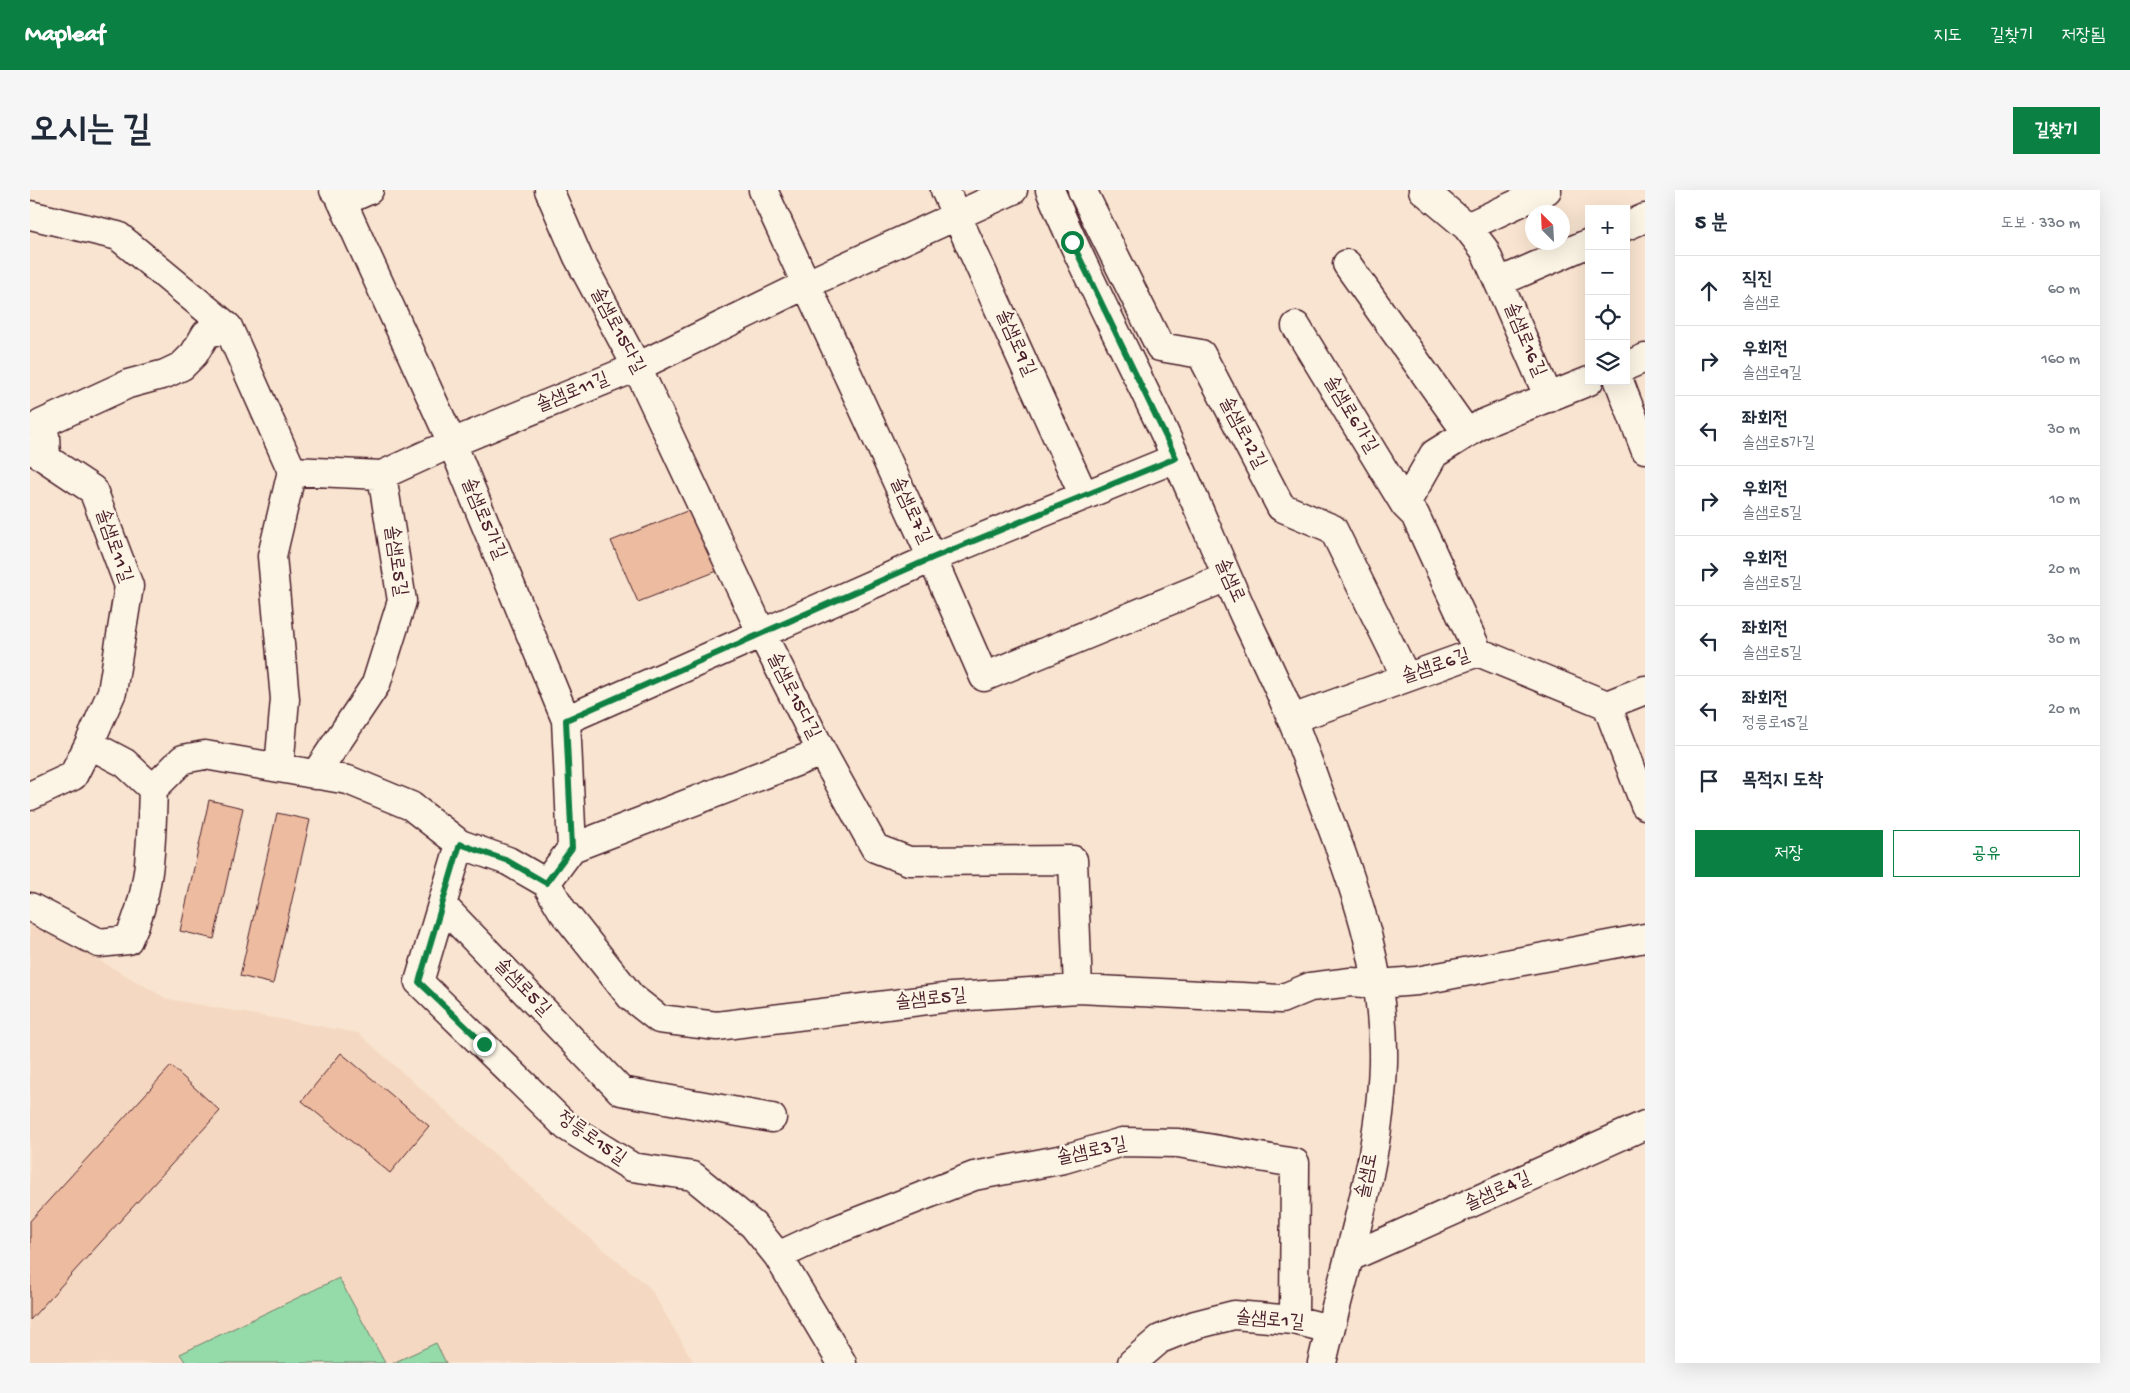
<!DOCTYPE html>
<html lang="ko">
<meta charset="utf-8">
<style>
body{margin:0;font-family:"Gochi Hand","Poor Story",sans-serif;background:#f6f6f7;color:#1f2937}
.controls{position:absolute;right:15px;top:15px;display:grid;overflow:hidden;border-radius:0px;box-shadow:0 5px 20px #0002}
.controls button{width:45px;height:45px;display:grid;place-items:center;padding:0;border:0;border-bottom:1px solid #e0e1e3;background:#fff;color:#1f2937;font:25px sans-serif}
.compass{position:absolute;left:1495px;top:15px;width:45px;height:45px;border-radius:50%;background:#fff;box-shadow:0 5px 20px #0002;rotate:336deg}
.stop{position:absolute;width:15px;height:15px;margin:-11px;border:4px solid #0b8043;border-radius:50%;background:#fff}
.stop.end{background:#0b8043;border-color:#fff;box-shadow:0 1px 5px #0008}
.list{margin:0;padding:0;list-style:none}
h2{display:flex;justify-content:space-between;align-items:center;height:65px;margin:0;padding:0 20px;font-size:21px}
h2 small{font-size:16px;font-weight:400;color:#747a83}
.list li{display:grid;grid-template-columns:32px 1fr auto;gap:15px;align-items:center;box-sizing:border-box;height:70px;padding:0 20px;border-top:1px solid #e0e1e3}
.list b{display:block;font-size:19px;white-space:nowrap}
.list p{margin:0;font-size:16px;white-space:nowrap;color:#747a83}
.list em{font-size:16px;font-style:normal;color:#747a83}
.actions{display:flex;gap:10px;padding:15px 20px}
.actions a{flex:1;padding:11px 0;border:1px solid #0b8043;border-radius:0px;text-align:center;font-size:18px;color:#0b8043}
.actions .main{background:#0b8043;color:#fff}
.icon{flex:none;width:28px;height:28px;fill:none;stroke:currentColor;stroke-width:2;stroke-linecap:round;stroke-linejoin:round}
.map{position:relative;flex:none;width:1615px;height:1173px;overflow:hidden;border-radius:0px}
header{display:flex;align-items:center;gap:30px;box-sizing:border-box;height:70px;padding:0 25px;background:#0b8043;color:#fff}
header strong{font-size:24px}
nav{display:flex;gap:28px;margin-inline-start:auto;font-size:18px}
.intro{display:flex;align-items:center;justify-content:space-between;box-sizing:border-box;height:120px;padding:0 30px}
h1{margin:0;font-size:35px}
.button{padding:12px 22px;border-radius:0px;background:#0b8043;color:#fff;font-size:18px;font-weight:700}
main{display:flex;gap:30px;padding:0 30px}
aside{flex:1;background:#fff;border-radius:0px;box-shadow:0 5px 20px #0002}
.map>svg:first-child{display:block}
.built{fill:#f5d8c1}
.green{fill:#94dba9;stroke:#6f7d6a}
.building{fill:#edbb9f;stroke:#4a1f2b}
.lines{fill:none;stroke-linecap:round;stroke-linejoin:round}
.minor-casing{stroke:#4a1f2b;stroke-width:31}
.secondary-casing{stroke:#4a1f2b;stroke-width:31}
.minor{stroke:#fcf5e5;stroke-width:28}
.secondary{stroke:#fcf5e5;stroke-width:28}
.route{stroke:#0b8043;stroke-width:6}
.labels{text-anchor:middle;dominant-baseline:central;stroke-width:4.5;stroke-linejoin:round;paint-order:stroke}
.street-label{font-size:19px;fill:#4a1f2b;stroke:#fcf5e5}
</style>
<header>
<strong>Mapleaf</strong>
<nav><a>지도</a><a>길찾기</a><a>저장됨</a></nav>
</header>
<div class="intro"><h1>오시는 길</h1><a class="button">길찾기</a></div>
<main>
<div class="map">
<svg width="1615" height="1173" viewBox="0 0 1615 1173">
<rect width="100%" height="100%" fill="#f8e4d0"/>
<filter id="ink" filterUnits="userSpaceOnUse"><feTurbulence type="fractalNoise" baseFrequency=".02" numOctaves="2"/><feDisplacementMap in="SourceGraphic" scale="10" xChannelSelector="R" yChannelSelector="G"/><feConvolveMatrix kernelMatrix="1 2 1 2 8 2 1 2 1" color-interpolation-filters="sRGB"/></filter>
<g filter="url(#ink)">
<path class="built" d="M0 731 137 809 328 843 550 1040 620 1098 664 1173H0Z"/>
<path class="green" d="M309 1088 355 1173H156L150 1164Z
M406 1153 416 1173H363Z"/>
<path class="building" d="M667 317 695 378 608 412 581 351Z
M179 610 213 618 184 749 150 741Z
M247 623 280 630 243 794 210 786Z
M311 863 399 936 360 983 272 911Z
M141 876 190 921 0 1130V1031Z"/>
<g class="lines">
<defs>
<path id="minor" d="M304 0 309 5 422 253 536 530 542 658
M519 0 548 67 607 177 732 444 792 562 845 658 879 671 1043 670 1048 799
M733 0 902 368 954 487 1197 387
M915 0 1054 306
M1052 0 1130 157 1171 164 1251 317 1303 339 1376 487
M1393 0 1437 37 1454 59 1519 208
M312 12 339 0
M0 25 88 46 198 137 262 281 352 285 422 253 607 177 775 95 983 0
M1596 36 1615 28
M1437 37 1517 0
M1317 74 1437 243
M1469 92 1559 53
M1266 136 1375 315 1385 325 1448 462
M1596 176 1615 168
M1589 191 1615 259
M0 258 63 300 99 396 82 502 59 554 43 586 0 606
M16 268 15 246 11 234 98 194 135 184 152 176 164 164 176 144 198 137
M1375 315 1404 264 1452 234 1559 191
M1577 515 1615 615
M1262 529 1448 462 1577 515 1615 500
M536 530 902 368 1146 268
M59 554 95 573 123 599
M249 578 255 509 242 366 262 281
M285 585 346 494 372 411 352 285
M430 654 389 792 536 936 602 977 663 986 723 1035 748 1066 812 1173
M516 693 542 658 792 562
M412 715 591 901 742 928
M0 717 69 753 98 750C122 702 121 651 123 599L153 569 175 565 318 590 381 616 430 654 478 671 516 693 532 720 601 807 629 829 687 836 922 807 1048 799 1251 809 1280 797 1321 792 1348 794 1387 791 1615 748
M748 1066 793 1045 944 986 1034 969 1092 952 1148 953 1265 973 1264 1130
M1320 1067 1615 935
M1102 1173 1130 1149 1165 1135 1204 1125 1264 1130 1300 1139"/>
<path id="secondary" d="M1020 0C1056 87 1101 170 1140 255 1167 312 1189 370 1215 427 1231 461 1248 495 1262 530 1275 561 1285 593 1297 624 1328 705 1355 785 1353 873 1350 976 1315 1073 1292 1173"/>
</defs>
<use href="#minor" class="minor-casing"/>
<use href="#secondary" class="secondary-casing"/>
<use href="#minor" class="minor"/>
<use href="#secondary" class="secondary"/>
</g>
</g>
<g class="lines" filter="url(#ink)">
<path class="route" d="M454 854 389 792 430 654 478 671 516 693 542 658 536 530 902 368 1146 268 1042 52"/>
</g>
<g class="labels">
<g class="street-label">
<text transform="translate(587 141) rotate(62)">솔샘로15다길</text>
<text transform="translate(1494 150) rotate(67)">솔샘로16길</text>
<text transform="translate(985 153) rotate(66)">솔샘로9길</text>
<text transform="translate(543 203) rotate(-22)">솔샘로11길</text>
<text transform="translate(1320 225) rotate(59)">솔샘로6가길</text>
<text transform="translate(1212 243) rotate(62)">솔샘로12길</text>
<text transform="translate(880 321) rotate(65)">솔샘로7길</text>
<text transform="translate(453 329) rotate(67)">솔샘로5가길</text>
<text transform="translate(83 356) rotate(71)">솔샘로11길</text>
<text transform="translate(365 371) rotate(82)">솔샘로5길</text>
<text transform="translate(1199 391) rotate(66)">솔샘로</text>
<text transform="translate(1406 477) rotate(-19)">솔샘로6길</text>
<text transform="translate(763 506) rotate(63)">솔샘로15다길</text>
<text transform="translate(492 798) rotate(46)">솔샘로5길</text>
<text transform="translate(901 810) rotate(-6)">솔샘로5길</text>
<text transform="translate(561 949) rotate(35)">정릉로15길</text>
<text transform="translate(1062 962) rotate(-12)">솔샘로3길</text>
<text transform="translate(1338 986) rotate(-78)">솔샘로</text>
<text transform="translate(1468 1002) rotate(-24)">솔샘로4길</text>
<text transform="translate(1240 1131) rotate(5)">솔샘로1길</text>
</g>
</g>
</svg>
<div class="controls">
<button>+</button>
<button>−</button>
<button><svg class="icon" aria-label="locate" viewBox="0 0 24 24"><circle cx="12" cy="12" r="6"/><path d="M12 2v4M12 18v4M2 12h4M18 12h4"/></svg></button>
<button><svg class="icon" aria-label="layers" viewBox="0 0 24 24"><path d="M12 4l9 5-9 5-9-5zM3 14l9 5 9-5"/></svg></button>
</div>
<svg class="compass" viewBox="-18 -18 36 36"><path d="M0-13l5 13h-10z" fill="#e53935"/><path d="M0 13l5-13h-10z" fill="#747a83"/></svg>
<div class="stop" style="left:1042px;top:52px"></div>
<div class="stop end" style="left:454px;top:854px"></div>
</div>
<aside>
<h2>5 분<small>도보 · 330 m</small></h2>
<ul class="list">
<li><svg class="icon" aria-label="ahead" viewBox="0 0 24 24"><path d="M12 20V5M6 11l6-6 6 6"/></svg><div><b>직진</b><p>솔샘로</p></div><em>60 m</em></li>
<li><svg class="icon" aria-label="right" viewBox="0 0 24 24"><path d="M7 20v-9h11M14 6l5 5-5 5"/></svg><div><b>우회전</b><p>솔샘로9길</p></div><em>160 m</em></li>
<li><svg class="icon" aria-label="left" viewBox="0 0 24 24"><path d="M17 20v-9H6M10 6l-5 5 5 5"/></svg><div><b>좌회전</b><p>솔샘로5가길</p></div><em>30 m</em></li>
<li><svg class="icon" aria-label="right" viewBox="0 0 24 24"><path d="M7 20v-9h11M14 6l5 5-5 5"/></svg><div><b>우회전</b><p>솔샘로5길</p></div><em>10 m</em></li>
<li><svg class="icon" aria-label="right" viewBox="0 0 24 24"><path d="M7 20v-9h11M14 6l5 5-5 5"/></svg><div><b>우회전</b><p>솔샘로5길</p></div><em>20 m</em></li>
<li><svg class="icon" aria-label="left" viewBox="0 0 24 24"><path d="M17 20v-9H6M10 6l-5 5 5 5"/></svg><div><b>좌회전</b><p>솔샘로5길</p></div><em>30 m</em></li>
<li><svg class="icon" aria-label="left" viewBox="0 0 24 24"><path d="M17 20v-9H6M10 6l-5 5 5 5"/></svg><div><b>좌회전</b><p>정릉로15길</p></div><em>20 m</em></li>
<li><svg class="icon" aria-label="arrive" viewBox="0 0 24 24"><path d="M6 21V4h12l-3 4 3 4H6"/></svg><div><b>목적지 도착</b></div></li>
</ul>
<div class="actions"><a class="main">저장</a><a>공유</a></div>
</aside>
</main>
